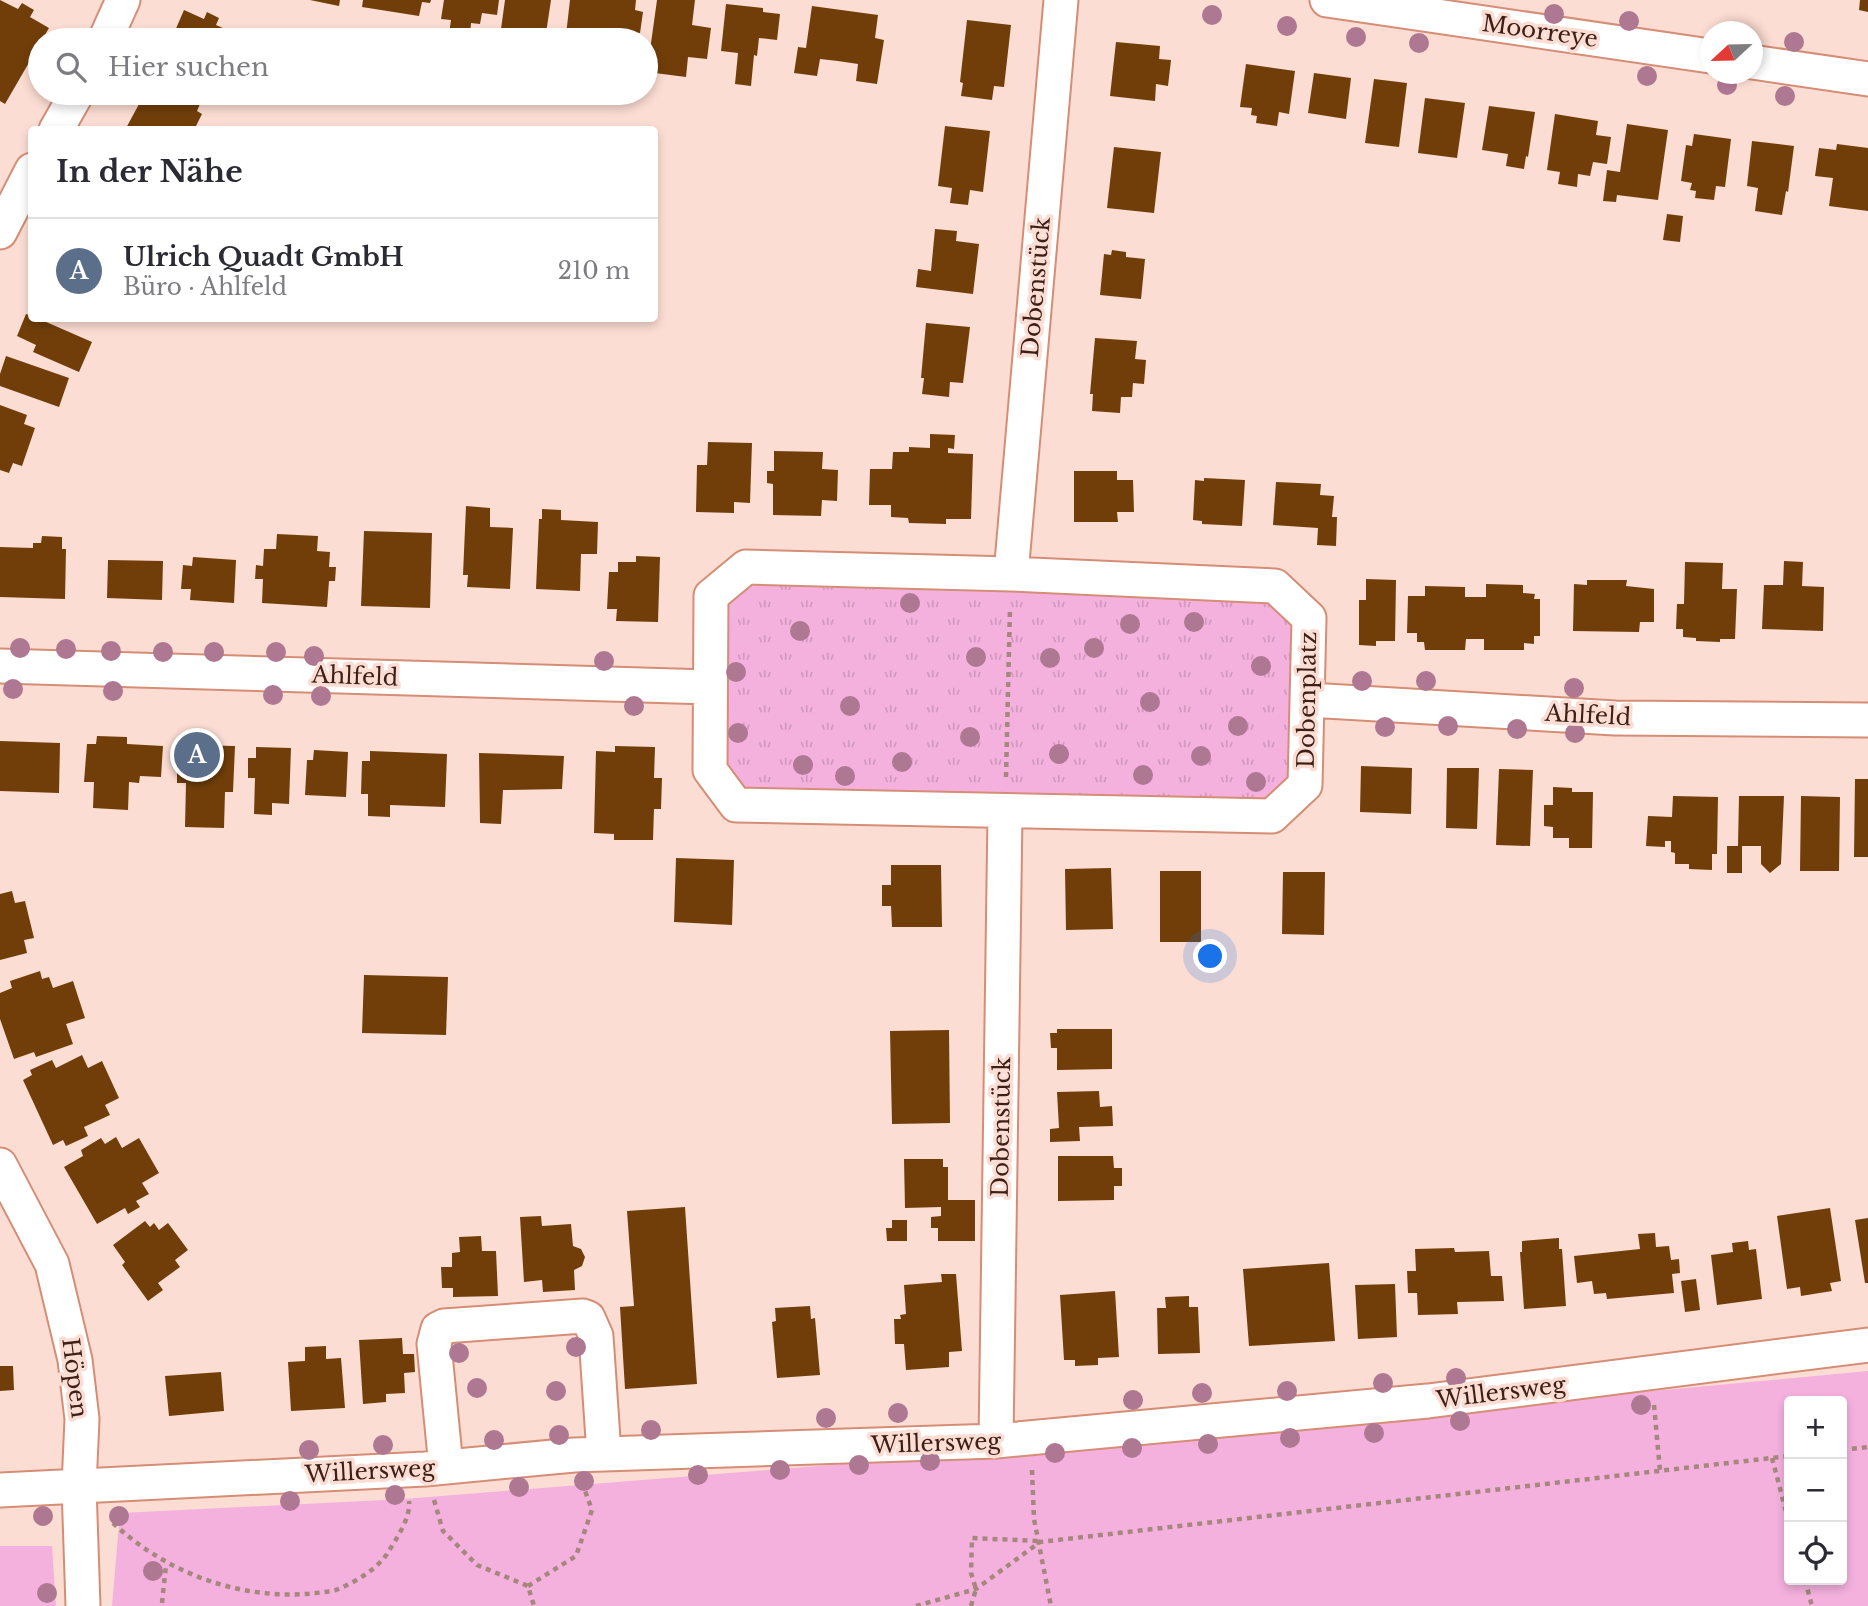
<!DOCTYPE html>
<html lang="de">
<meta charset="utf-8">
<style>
body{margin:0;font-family:"Libre Baskerville",serif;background:#f2f2f3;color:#2b2b33}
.controls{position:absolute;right:21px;bottom:21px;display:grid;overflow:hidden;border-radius:7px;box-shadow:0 4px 10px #0003}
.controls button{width:63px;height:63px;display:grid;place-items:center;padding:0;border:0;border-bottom:2px solid #e1e1e2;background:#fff;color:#2b2b33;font:35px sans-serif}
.compass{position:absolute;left:1700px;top:21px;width:63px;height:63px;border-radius:50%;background:#fff;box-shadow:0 4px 10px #0003;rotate:248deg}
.you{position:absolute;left:1211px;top:957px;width:24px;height:24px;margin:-18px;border:5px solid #fff;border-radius:50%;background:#1a73e8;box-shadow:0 0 0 10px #1a73e833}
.badge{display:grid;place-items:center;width:46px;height:46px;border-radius:50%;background:#7c3aed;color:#fff;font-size:23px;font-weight:700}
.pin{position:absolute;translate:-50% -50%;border:4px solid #fff;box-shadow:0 2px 7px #0006}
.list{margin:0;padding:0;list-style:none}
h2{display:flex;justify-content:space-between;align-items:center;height:91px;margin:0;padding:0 28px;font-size:30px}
h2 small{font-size:23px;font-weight:400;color:#7c7c81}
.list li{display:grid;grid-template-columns:46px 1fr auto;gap:21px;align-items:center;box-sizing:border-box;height:105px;padding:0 28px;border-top:2px solid #e1e1e2}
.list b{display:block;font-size:26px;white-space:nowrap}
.list p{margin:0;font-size:23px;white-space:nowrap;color:#7c7c81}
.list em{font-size:23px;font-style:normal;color:#7c7c81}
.icon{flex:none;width:38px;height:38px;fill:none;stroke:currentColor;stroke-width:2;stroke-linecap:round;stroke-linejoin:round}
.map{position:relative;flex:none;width:1868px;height:1606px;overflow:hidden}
.search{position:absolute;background:#fff;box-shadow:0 4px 10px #0003;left:28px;top:28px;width:630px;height:77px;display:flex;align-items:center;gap:18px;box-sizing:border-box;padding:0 24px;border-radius:38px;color:#7c7c81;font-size:26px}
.panel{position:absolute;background:#fff;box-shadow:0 4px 10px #0003;left:28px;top:126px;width:630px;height:196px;border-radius:7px}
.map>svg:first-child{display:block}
.grass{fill:url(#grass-tufts)}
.park{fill:#f4b1de;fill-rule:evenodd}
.building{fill:#713e09}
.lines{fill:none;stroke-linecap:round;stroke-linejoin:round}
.minor-casing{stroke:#d58d75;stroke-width:37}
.path{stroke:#a5877e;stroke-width:4.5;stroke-dasharray:5 5;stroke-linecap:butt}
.minor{stroke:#fff;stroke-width:33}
.tree{fill:#ae7792}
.labels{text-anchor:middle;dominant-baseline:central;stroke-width:7;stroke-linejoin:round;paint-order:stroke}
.street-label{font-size:23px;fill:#3c1f16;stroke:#fcddd3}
</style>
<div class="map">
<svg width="1868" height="1606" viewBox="0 0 1868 1606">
<defs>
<pattern id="grass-tufts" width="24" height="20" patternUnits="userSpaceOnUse" patternTransform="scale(1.75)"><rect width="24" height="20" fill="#f4b1de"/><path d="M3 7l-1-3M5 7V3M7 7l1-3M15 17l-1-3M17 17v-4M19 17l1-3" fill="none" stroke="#d298be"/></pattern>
</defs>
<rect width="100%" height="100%" fill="#fcddd3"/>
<path class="grass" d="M738 585 1280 599 1295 615 1290 790 1275 804 733 790 721 776 726 598Z"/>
<path class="park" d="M1868 1371V1606H112L120 1513 404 1499 1030 1449ZM1789 1401H1842V1580H1789Z
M0 1546H52L56 1606H0Z"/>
<path class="building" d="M0 0 18 9 22 3 34 10 30 17 49 28 5 104 0 101Z
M310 0H340L339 6Z
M363 0H431L430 3 422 2 419 16 362 7Z
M444 0H499L497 15 482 13 480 24 471 23 470 36 449 34 451 20 441 19Z
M505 0H551L545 40H508L509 30 501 29Z
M570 0H636L635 10 643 12 640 33 632 32 631 40H578V37L566 35Z
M657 0H695L692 25 711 28 707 59 688 57 686 77 647 72Z
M1860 0H1868V12L1859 10Z
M726 4 763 8V12L780 14 777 40 759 38 757 56 754 55 751 86 735 84 738 53 721 51Z
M812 6 878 15 875 38 884 40 877 84 856 81 858 64 838 61 820 59 817 76 794 73 798 47 806 48Z
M184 10 204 19 207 12 219 18 216 25 239 35 237 40H171Z
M967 20 1011 25 1004 87 994 86 992 100 961 96 963 83 960 82Z
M1116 42 1160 46 1159 59 1171 60 1168 86 1156 84 1155 101 1110 96Z
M1246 64 1295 71 1289 114 1279 112 1277 126 1256 123 1257 116 1251 115 1252 108 1240 107Z
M1314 73 1351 78 1346 119 1308 113Z
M1374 79 1407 83 1399 147 1365 143Z
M145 93H179L200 104 197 111 202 114 194 130H125Z
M1425 98 1465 103 1457 158 1418 153Z
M1489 106 1535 112 1528 157 1526 156 1524 169 1506 166 1508 154 1482 150Z
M1555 114 1598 121 1596 135 1611 137 1607 164 1593 162 1590 176 1578 174 1577 187 1558 184 1560 172 1547 170Z
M1627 124 1668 130 1658 200 1617 195 1616 202 1603 201 1607 170 1620 172Z
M945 126 990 131 983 192 970 190 968 205 950 203 952 188 938 186Z
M1694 134 1731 139 1725 187 1716 186 1714 200 1695 198 1696 191 1690 190 1692 183 1681 181 1686 145 1692 146Z
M1752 141 1794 146 1788 192 1786 191 1782 215 1755 211 1758 188 1747 186Z
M1837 144 1868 148V211L1829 206 1833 178 1815 176 1819 148 1836 150Z
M1114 147 1161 152 1154 213 1107 208Z
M1667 214 1683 216 1680 242 1663 240Z
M935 229 957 231 956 241 979 244 973 294 916 287 918 269 931 271Z
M1112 250 1126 252V257L1145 259 1141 299 1100 295 1104 254 1111 255Z
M26 314 32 316V318H37L92 342 79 372 33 352 36 345 17 336Z
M926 323 970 327 963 383 950 382 949 397 922 394 924 378H921Z
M1095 338 1137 341 1135 359 1146 360 1144 384 1133 383 1132 397H1121L1120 413 1092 411 1093 394H1090Z
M6 356 69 378 59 407 0 386V374Z
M0 405 27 415 24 424 35 428 22 466 13 463 9 473 0 470Z
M930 434 955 435 954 449 948 448V453L973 454 971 519H946V524L909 523 908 518 891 517V505H869L870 469H892L893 452H909V447L930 448Z
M708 442 752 443 750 503 734 502V513L696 512 697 465H707Z
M774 451 823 452 822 469 838 470 837 501 822 500 821 516 773 515V484L767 483V471H774Z
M1074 471H1117V480H1133L1134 512H1117L1118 522H1074Z
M1204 478 1245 480 1242 526 1202 524V521L1193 520 1195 480 1204 481Z
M1276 482 1321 484 1320 495 1334 496 1332 517H1337L1336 546 1317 545 1318 528 1273 525Z
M466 506 490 508V527L513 528 510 589 467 587 468 575H463Z
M542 509 561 510V520L598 522 597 554H581L580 591 536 589 539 519H542Z
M364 531 432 533 430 608 361 606Z
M277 534 318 536 317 551 330 552 329 567H336L335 581H329L327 607 262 603 263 579H255L256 565 263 566 264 549H276Z
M42 536 62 537V549H66L65 599 0 597V547L33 548V543H41Z
M636 556 660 557 658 622 616 621 617 609H607L609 572H618V562H636Z
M193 557 236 560 234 603 190 600 191 589H181L183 565 192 566Z
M108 560 163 561 162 600 107 598Z
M1784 561 1803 562 1802 586 1824 587 1823 631 1762 629 1764 585H1783Z
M1685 562 1723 563 1722 589H1737L1735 639H1720V642L1696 641V638L1683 637V629H1676L1677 604H1684Z
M1366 579 1396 580 1395 641H1376V646L1359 645V600H1366Z
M1587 580H1627L1626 586 1654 589V622H1640L1639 632 1573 631 1574 584 1587 585Z
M1486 584 1523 585V593L1535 594 1534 599H1540V636H1534V644L1524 643V650H1484V639H1466L1465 650H1425L1424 642H1417V633H1407L1408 596H1425V586L1465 587V597H1486Z
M97 736 127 737V744L163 746 161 777 140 776 139 783 129 782 128 810 93 808 94 782H84L87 744H96Z
M0 741 60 743 59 793 0 791Z
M187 745 235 746 233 792H225L224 828 185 827 186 783H177V765H186Z
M615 746 655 747 654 778H662L661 809H654L653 840H614V834L594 833 596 751 615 752Z
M256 747 291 748 289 804 272 803V815L254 814 255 778H248V758H256Z
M314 750 348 752 346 797 305 795 307 760H313Z
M370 751 447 754 445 807 390 805V817L368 816V794H361L362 761H370Z
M479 753 564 756 562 789 503 790 501 824 480 823Z
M1361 766 1412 768 1411 814 1360 812Z
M1447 768H1479L1477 829 1446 828Z
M1499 769 1533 770 1530 846 1496 845Z
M1855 779H1868V857H1854Z
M1553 787 1572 788V792H1593L1592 848H1569V838H1553V827L1544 826V805H1553Z
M1673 796 1718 797 1717 854H1712V870L1689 869V864H1675V853L1671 852V841H1665V847L1646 846 1648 816 1672 817Z
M1739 796H1784L1781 864 1770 873 1761 864V846H1742V873H1727V846H1738Z
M1801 796 1840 797 1839 871H1800Z
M676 858 734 860 732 925 674 922Z
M891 865H941L942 927H892L891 906H882V885H891Z
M1111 868 1113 929 1066 930 1065 869Z
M1160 871H1201V942H1160Z
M1283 872H1325L1324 935 1282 934Z
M12 891 15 903 25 901 34 938 24 940 27 953 0 960V894Z
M40 971 42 979 49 977 53 988 73 981 85 1018 66 1024 73 1044 36 1057 34 1052 14 1059 0 1019V993L12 988 10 981Z
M364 975 448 977 446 1035 362 1033Z
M1057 1029H1112V1069L1057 1070V1048H1051L1050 1033H1057Z
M949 1030 950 1123 892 1124 890 1031Z
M82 1055 88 1068 102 1061 119 1098 105 1105 110 1115 84 1127 88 1136 66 1146 63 1140 53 1145 23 1080 32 1075 30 1070 52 1060 56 1068Z
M1099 1091 1100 1107 1112 1106 1113 1126 1079 1127 1080 1141 1050 1142V1129L1059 1128 1057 1092Z
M116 1137 122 1148 139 1138 159 1173 142 1183 149 1194 136 1201 140 1207 128 1214 125 1208 97 1224 64 1167 83 1156 81 1150 101 1138 105 1144Z
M1058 1156H1113L1114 1168H1122V1186H1114V1200L1058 1201Z
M904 1159H943V1167H948V1200H975V1241H938V1228H931V1217L941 1216V1207L905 1208Z
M685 1207 697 1384 625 1389 620 1307 634 1306 627 1211Z
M1830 1208 1841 1281 1830 1283 1832 1291 1801 1296 1800 1287 1787 1289 1777 1216Z
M541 1216 542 1226 571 1224 573 1246 581 1249 585 1257 582 1266 574 1270 575 1290 543 1292 542 1280 524 1282 520 1217Z
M1868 1218V1283H1865L1855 1220Z
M892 1220H907V1241H887L886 1228H892Z
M145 1221 150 1227 154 1223 159 1230 168 1223 188 1250 175 1260 180 1267 158 1283 163 1290 148 1301 122 1265 125 1262 113 1245Z
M1655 1233 1656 1247 1669 1246 1671 1260 1679 1259 1680 1273 1672 1274 1674 1293 1607 1299 1606 1293 1594 1294 1592 1281 1577 1283 1574 1256 1640 1249 1638 1234Z
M481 1236 482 1251H496L498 1296 453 1297V1288H442L441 1267H452V1253L460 1252 459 1237Z
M1559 1238V1249H1562L1566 1306 1524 1309 1520 1252H1522V1241Z
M1748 1241 1749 1250 1756 1249 1762 1299 1717 1305 1711 1255 1733 1252 1732 1243Z
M1454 1248 1455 1252 1489 1251 1491 1276H1502L1504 1301 1457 1302 1458 1314 1418 1315 1417 1293H1408L1407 1271H1416L1415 1249Z
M1329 1263 1335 1341 1249 1346 1243 1269Z
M941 1274H956L962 1351 949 1352V1367L906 1370 904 1344H895L894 1319H901L900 1315 906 1314 904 1285 942 1282Z
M1696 1279 1700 1310 1685 1312 1681 1281Z
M1395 1284 1397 1337 1358 1339 1355 1285Z
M1115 1291 1119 1357 1098 1358V1365L1075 1366V1360H1064L1060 1295Z
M1189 1296V1307H1198L1200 1353 1158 1354 1157 1308H1166L1165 1297Z
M810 1306 811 1319 815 1318 820 1375 777 1378 772 1322 776 1321 775 1308Z
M402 1338 403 1354H414L415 1372 404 1373 405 1393 386 1394V1402L363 1404 359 1340Z
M326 1346V1359L341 1358 345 1408 291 1411 288 1362 305 1361V1347Z
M0 1366H13L14 1390 0 1391Z
M221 1372 224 1411 169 1416 165 1376Z"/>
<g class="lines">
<defs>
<path id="minor" d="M1327 0 1710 56
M105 40 123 0
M1752 62 1868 79
M56 130 77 93
M0 232 32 170
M746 567 1011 574 1275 586 1309 618 1305 785 1272 816 736 805 710 770 711 596Z
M1011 574 1061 0
M0 666 709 687
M1309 700 1615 718 1868 720
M0 1165 52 1264 75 1360 82 1419 79 1486 83 1606
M996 1441 1005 813
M446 1467 434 1344 438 1329 444 1326 583 1316 588 1318 596 1336 604 1454
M0 1490 425 1469 574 1455 996 1441 1428 1401 1868 1345"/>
</defs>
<use href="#minor" class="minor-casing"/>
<path class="path" d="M1006 777 1010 607
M1654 1405 1660 1471
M1842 1450 1868 1447
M1772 1458 1789 1523
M1032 1470 1034 1519 1051 1606
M434 1500 443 1531 477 1565 528 1586 534 1606
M113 1523C172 1578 255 1606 336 1590 355 1582 375 1571 387 1554 396 1539 411 1518 409 1501
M1805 1580 1812 1606
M528 1586 576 1556 592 1510 584 1488
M162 1603 166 1565
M916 1606 976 1589 1040 1542 1789 1456
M971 1606 976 1589 971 1573 972 1538 1039 1541"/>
<use href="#minor" class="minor"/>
</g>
<g class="tree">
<circle cx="1554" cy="14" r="10"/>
<circle cx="1212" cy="15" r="10"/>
<circle cx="1629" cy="21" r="10"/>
<circle cx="1287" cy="26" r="10"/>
<circle cx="1356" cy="37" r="10"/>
<circle cx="1794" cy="42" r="10"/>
<circle cx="1419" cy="43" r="10"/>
<circle cx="1647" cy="76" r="10"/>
<circle cx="1727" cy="85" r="10"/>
<circle cx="1785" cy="96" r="10"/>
<circle cx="910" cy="603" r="10"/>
<circle cx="1194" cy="622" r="10"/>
<circle cx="1130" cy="624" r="10"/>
<circle cx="800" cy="631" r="10"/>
<circle cx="20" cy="648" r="10"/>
<circle cx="1094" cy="648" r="10"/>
<circle cx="66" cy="649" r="10"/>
<circle cx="111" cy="651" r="10"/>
<circle cx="163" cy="652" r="10"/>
<circle cx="214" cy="652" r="10"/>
<circle cx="276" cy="652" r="10"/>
<circle cx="314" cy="656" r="10"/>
<circle cx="976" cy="657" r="10"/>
<circle cx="1050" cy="658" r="10"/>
<circle cx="604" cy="661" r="10"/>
<circle cx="1261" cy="666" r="10"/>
<circle cx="736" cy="672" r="10"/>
<circle cx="1362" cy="681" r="10"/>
<circle cx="1426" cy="681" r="10"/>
<circle cx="1574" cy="688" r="10"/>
<circle cx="13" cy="689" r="10"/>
<circle cx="113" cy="691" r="10"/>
<circle cx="273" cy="695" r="10"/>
<circle cx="321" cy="696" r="10"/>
<circle cx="1150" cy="702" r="10"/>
<circle cx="634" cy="706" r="10"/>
<circle cx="850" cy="706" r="10"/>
<circle cx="1238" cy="726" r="10"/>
<circle cx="1448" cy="726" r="10"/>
<circle cx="1385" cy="727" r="10"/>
<circle cx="1517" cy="729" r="10"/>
<circle cx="738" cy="733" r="10"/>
<circle cx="1575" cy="733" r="10"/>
<circle cx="970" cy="737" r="10"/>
<circle cx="1059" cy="754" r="10"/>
<circle cx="1201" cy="756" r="10"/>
<circle cx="902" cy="762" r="10"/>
<circle cx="803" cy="765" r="10"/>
<circle cx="1143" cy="775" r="10"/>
<circle cx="845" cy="776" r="10"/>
<circle cx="1256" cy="782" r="10"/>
<circle cx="576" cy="1347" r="10"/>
<circle cx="459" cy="1353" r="10"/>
<circle cx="1456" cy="1378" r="10"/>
<circle cx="1383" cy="1383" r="10"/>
<circle cx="477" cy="1388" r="10"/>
<circle cx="556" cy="1391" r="10"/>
<circle cx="1287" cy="1391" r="10"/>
<circle cx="1202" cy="1393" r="10"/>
<circle cx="1133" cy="1400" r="10"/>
<circle cx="1641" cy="1405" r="10"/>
<circle cx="898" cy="1413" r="10"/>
<circle cx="826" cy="1418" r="10"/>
<circle cx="1460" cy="1421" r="10"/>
<circle cx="651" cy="1430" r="10"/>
<circle cx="1374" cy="1433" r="10"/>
<circle cx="559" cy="1435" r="10"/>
<circle cx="1290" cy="1438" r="10"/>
<circle cx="494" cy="1440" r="10"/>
<circle cx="1208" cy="1444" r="10"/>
<circle cx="383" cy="1445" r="10"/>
<circle cx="1132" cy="1448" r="10"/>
<circle cx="309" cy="1450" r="10"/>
<circle cx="1055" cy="1453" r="10"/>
<circle cx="930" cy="1461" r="10"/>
<circle cx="859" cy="1465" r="10"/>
<circle cx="780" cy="1470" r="10"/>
<circle cx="698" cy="1475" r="10"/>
<circle cx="584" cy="1481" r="10"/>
<circle cx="519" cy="1487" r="10"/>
<circle cx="395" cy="1495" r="10"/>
<circle cx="290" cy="1501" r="10"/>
<circle cx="43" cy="1516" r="10"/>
<circle cx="119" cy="1516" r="10"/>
<circle cx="153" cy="1571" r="10"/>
<circle cx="47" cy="1593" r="10"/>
</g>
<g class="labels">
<g class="street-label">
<text transform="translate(1540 31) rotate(8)">Moorreye</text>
<text transform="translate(1036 287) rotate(-85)">Dobenstück</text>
<text transform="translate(355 676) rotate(2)">Ahlfeld</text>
<text transform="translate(1307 700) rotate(-89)">Dobenplatz</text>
<text transform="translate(1588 715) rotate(3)">Ahlfeld</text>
<text transform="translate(1001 1127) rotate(-89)">Dobenstück</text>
<text transform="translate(75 1378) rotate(83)">Höpen</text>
<text transform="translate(1501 1392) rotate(-7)">Willersweg</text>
<text transform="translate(936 1443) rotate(-2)">Willersweg</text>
<text transform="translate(370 1471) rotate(-3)">Willersweg</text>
</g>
</g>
</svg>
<div class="controls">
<button>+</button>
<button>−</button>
<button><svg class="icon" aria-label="locate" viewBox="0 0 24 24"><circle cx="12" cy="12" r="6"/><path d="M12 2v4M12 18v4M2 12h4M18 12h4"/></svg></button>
</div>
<svg class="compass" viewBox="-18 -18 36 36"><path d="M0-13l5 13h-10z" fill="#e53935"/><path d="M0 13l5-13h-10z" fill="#7c7c81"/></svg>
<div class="you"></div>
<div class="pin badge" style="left:197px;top:755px;background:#5c6f8a">A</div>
<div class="search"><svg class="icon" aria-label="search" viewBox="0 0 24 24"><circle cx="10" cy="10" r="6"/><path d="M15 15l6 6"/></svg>Hier suchen</div>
<section class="panel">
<h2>In der Nähe<small></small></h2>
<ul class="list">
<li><span class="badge" style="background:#5c6f8a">A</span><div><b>Ulrich Quadt GmbH</b><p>Büro · Ahlfeld</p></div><em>210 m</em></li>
</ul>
</section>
</div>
